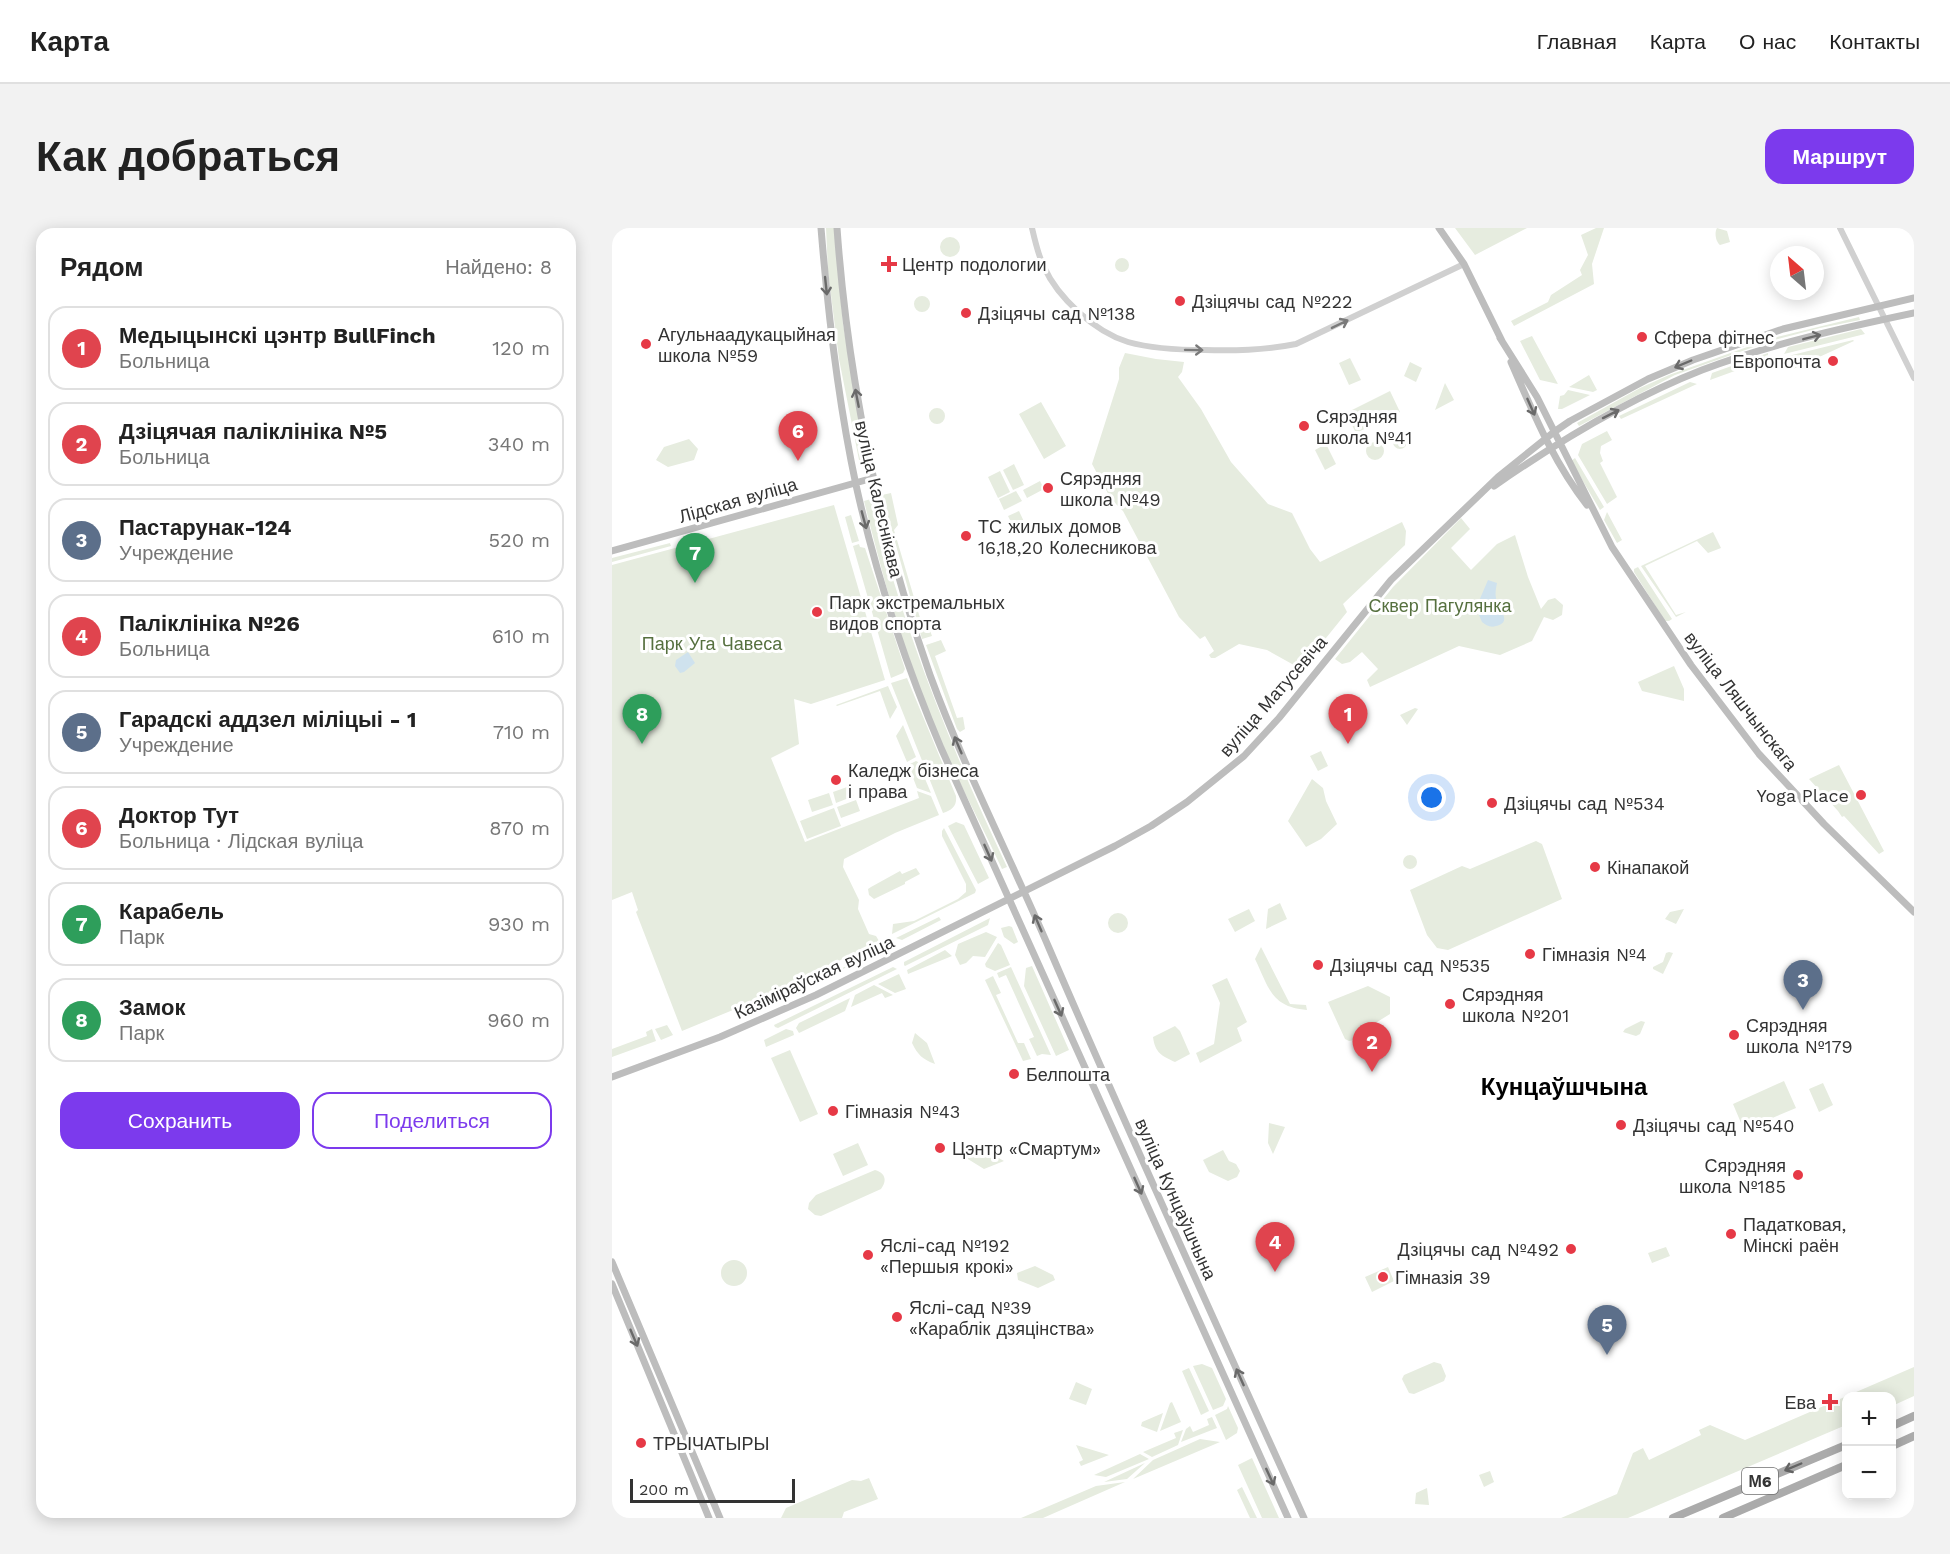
<!DOCTYPE html>
<html lang="ru">
<meta charset="utf-8">
<style>
body{margin:0;font-family:"Work Sans",sans-serif;background:#f2f2f2;color:#222}
.controls{position:absolute;right:18px;bottom:18px;display:grid;overflow:hidden;border-radius:12px;box-shadow:0 3px 15px #0003}
.controls button{width:54px;height:54px;display:grid;place-items:center;padding:0;border:0;border-bottom:2px solid #e0e0e0;background:#fff;color:#222;font:30px sans-serif}
.compass{position:absolute;left:1158px;top:18px;width:54px;height:54px;border-radius:50%;background:#fff;box-shadow:0 3px 15px #0003;rotate:332deg}
.scale{position:absolute;left:18px;bottom:15px;width:165px;box-sizing:border-box;padding-left:6px;border:3px solid #333;border-top:0;font-size:16px;line-height:21px;white-space:nowrap;color:#333;-webkit-text-stroke:4px #fff;paint-order:stroke}
.you{position:absolute;left:820px;top:570px;width:21px;height:21px;margin:-15px;border:4px solid #fff;border-radius:50%;background:#1a73e8;box-shadow:0 0 0 9px #1a73e833}
.badge{display:grid;place-items:center;width:39px;height:39px;border-radius:50%;background:#7c3aed;color:#fff;font-size:20px;font-weight:700}
.pin{position:absolute;translate:-50% -50px;filter:drop-shadow(0 2px 3px #0008)}
.pin::after{content:'';position:absolute;top:32px;width:21px;height:18px;background:inherit;clip-path:polygon(0 0,100% 0,50% 100%)}
.list{margin:0;padding:0;list-style:none}
h2{display:flex;justify-content:space-between;align-items:center;height:78px;margin:0;padding:0 24px;font-size:26px}
h2 small{font-size:20px;font-weight:400;color:#767676}
.list li{display:grid;grid-template-columns:39px 1fr auto;gap:18px;align-items:center;box-sizing:border-box;height:84px;margin:0 12px 12px;padding:0 12px;border:2px solid #e0e0e0;border-radius:18px}
.list b{display:block;font-size:22px;white-space:nowrap}
.list p{margin:0;font-size:20px;white-space:nowrap;color:#767676}
.list em{font-size:20px;font-style:normal;color:#767676}
.actions{display:flex;gap:12px;padding:18px 24px}
.actions a{flex:1;padding:14px 0;border:2px solid #7c3aed;border-radius:18px;text-align:center;font-size:21px;color:#7c3aed}
.actions .main{background:#7c3aed;color:#fff}
.map{position:relative;flex:none;width:1302px;height:1290px;overflow:hidden;border-radius:18px}
header{display:flex;align-items:center;gap:36px;box-sizing:border-box;height:84px;padding:0 30px;background:#fff;border-bottom:2px solid #e0e0e0}
header strong{font-size:28px}
nav{display:flex;gap:33px;margin-inline-start:auto;font-size:21px}
.intro{display:flex;align-items:center;justify-content:space-between;box-sizing:border-box;height:144px;padding:0 36px}
h1{margin:0;font-size:42px}
.button{padding:15px 27px;border-radius:18px;background:#7c3aed;color:#fff;font-size:21px;font-weight:700}
main{display:flex;gap:36px;padding:0 36px}
aside{flex:1;background:#fff;border-radius:18px;box-shadow:0 3px 15px #0003}
.map>svg:first-child{display:block}
.green{fill:#e6ecdf}
.water{fill:#cfe2ee}
.lines{fill:none;stroke-linecap:round;stroke-linejoin:round}
.tertiary{stroke:#d0d0d0;stroke-width:6}
.secondary{stroke:#bdbdbd;stroke-width:7}
.primary{stroke:#ababab;stroke-width:8}
.oneway{stroke:#6a6a6a}
.oneway2{stroke:#7a7a7a}
.oneway3{stroke:#636363}
.poi-dot{fill:#e63946;stroke:#fff;stroke-width:2}
.labels{text-anchor:middle;dominant-baseline:central;stroke-width:6;stroke-linejoin:round;paint-order:stroke}
.shield{fill:#fff;stroke:#707070;stroke-width:1.5}
.shield-label{font-size:16px;font-weight:bold;fill:#333}
.poi-label{font-size:18px;fill:#333;stroke:#fff;text-anchor:start}
.street-label{font-size:18px;fill:#333;stroke:#fff}
.park-label{font-size:18px;fill:#56703f;stroke:#fff}
.district-label{font-size:24px;font-weight:bold;fill:#000;stroke:#fff}
</style>
<header>
<strong>Карта</strong>
<nav><a>Главная</a><a>Карта</a><a>О нас</a><a>Контакты</a></nav>
</header>
<div class="intro"><h1>Как добраться</h1><a class="button">Маршрут</a></div>
<main>
<aside>
<h2>Рядом<small>Найдено: 8</small></h2>
<ul class="list">
<li><span class="badge" style="background:#e0444e">1</span><div><b>Медыцынскі цэнтр BullFinch</b><p>Больница</p></div><em>120 m</em></li>
<li><span class="badge" style="background:#e0444e">2</span><div><b>Дзіцячая паліклініка №5</b><p>Больница</p></div><em>340 m</em></li>
<li><span class="badge" style="background:#5c6f8a">3</span><div><b>Пастарунак-124</b><p>Учреждение</p></div><em>520 m</em></li>
<li><span class="badge" style="background:#e0444e">4</span><div><b>Паліклініка №26</b><p>Больница</p></div><em>610 m</em></li>
<li><span class="badge" style="background:#5c6f8a">5</span><div><b>Гарадскі аддзел міліцыі - 1</b><p>Учреждение</p></div><em>710 m</em></li>
<li><span class="badge" style="background:#e0444e">6</span><div><b>Доктор Тут</b><p>Больница · Лідская вуліца</p></div><em>870 m</em></li>
<li><span class="badge" style="background:#2e9e5b">7</span><div><b>Карабель</b><p>Парк</p></div><em>930 m</em></li>
<li><span class="badge" style="background:#2e9e5b">8</span><div><b>Замок</b><p>Парк</p></div><em>960 m</em></li>
</ul>
<div class="actions"><a class="main">Сохранить</a><a>Поделиться</a></div>
</aside>
<div class="map">
<svg width="1302" height="1290" viewBox="0 0 1302 1290">
<rect width="100%" height="100%" fill="#fff"/>
<path class="green" d="M214 0H222L231 96 254 231 247 232 227 131 216 43Z
M843 0H915L863 27Z
M984 0H992L980 36 982 56 902 98 899 93 936 74 939 67 970 47 968 42 976 27 969 7Z
M1105 0 1115 3 1118 14 1108 17C1104 14 1102 5 1105 0Z
M328 19a10 10 0 1 1 20 0a10 10 0 1 1-20 0Z
M503 37a7 7 0 1 1 14 0a7 7 0 1 1-14 0Z
M302 76a8 8 0 1 1 16 0a8 8 0 1 1-16 0Z
M1247 89 1248 92 1208 100 1158 113 1157 111Z
M1249 101 1253 106 1172 126 1176 119Z
M920 108 946 156 928 152 908 113Z
M1241 112 1242 113 1179 142 1176 128Z
M1152 113 1153 115 1063 147 967 198 965 195 1028 160 1057 147Z
M513 125 544 131 572 134 570 144 566 149 589 181 619 234 656 276 680 285 698 321 708 334 790 294 794 303 793 317 731 376 735 384 689 441 655 422 627 416 603 430H599L597 427 602 423 593 408 588 411 567 389 511 283 499 271 480 236 507 151V140Z
M1156 125V131L1153 132 1098 152 1100 145Z
M738 130 749 152 737 157 727 135Z
M798 134 810 140 804 154 792 148Z
M977 147 985 162 981 164 957 159Z
M1078 154 1085 156 1009 191 1007 188Z
M833 155 842 172 823 182Z
M956 162 978 167 950 181H946L948 168 952 167Z
M778 163 788 184 744 205 734 185Z
M429 174 454 218 432 231 407 186Z
M317 188a8 8 0 1 1 16 0a8 8 0 1 1-16 0Z
M995 203 1000 212 989 218 988 225 991 233 988 235 1005 269 995 276 966 227 970 216Z
M781 214a7 7 0 1 1 14 0a7 7 0 1 1-14 0Z
M77 211 86 221 82 232 56 239 44 232 52 219Z
M754 223a9 9 0 1 1 18 0a9 9 0 1 1-18 0Z
M714 216 724 236 713 242 703 222Z
M963 230 992 279 988 282 959 233Z
M402 236 412 257 401 262 391 242Z
M388 243 398 264 386 270 376 249Z
M428 253 432 261 415 270 411 262Z
M404 263 410 273 392 282 387 271Z
M279 265 286 297 282 302 311 400 317 399 320 408 310 411 270 267Z
M259 271C290 399 339 520 395 639L390 641C372 602 352 564 334 526 297 447 273 357 252 273Z
M222 277 273 452 199 476 182 471 187 516 159 530 193 614 307 570 305 563 319 568 327 587 283 605 232 631 231 639 247 672 246 681 257 706 264 708 267 713 162 765 70 803 24 684 26 682 20 664 0 672V337Z
M407 283 415 300 405 306 396 288Z
M995 284 1010 312 1005 315 992 292Z
M239 287 247 313 240 315 233 289Z
M849 290 858 301 839 320 859 342 885 316 903 307 916 349 929 381 936 372 943 370 951 377 950 387 941 392 932 389 920 413 888 427 847 418 758 459 755 452 766 441 750 424 738 434 730 436 723 431 781 359Z
M1101 304 1109 320 1096 325 1085 313 1033 338 1064 387 1074 384 1064 389 1029 338Z
M58 315 59 318 0 334V330Z
M247 316 248 319 253 320 293 441 291 445 279 450 241 318Z
M1026 339 1060 391 1057 393H1053L1022 344V341Z
M329 412 334 423 323 428 345 490 351 489 353 501 348 504 345 501 314 417Z
M1062 438 1072 461V473L1030 463 1026 454Z
M295 450 344 568C345 578 340 582 331 585L279 455Z
M276 458 285 479 278 491 268 463 225 478 224 477Z
M803 480 806 481 795 497 788 487Z
M291 497 304 529 295 534 284 508Z
M709 523 716 538 706 543 698 528Z
M304 533 306 534 319 565 305 560 296 537Z
M1227 537 1272 623 1267 626 1232 588 1230 589 1226 583 1197 551Z
M700 551 711 560 714 573 725 596 709 611 694 619 676 593Z
M238 558 242 568 224 575 221 564Z
M217 565 221 577 200 584 196 572Z
M244 572 248 583 229 590 225 579Z
M222 580 229 598 195 611 188 593Z
M344 594 352 597 377 650 366 656 336 598Z
M332 600 364 662 363 665 280 706 281 696 302 693 346 671 354 664V656L330 608V603Z
M924 613 930 616 950 671 836 722 825 720 815 707 798 662 850 638 858 641Z
M791 634a7 7 0 1 1 14 0a7 7 0 1 1-14 0Z
M304 640 308 646 293 654V656L262 671 257 667 256 661 259 659 288 643 290 646Z
M668 675 675 691 654 701 656 681Z
M637 681 643 693 623 704 616 691Z
M1072 681 1064 696 1053 691 1058 684Z
M496 695a10 10 0 1 1 20 0a10 10 0 1 1-20 0Z
M327 689 329 692 290 712 284 710Z
M378 690 376 697 293 738 292 737V734Z
M397 698 400 699 406 714 402 716 392 709 389 700Z
M374 704 385 709 373 729 361 728 354 735 348 737 343 727 346 716Z
M386 715 389 717 398 737 383 743 374 739 373 736Z
M649 719 678 776 694 777 695 782C659 779 657 760 643 731Z
M267 722 257 728 153 780V778Z
M333 722 340 728 296 746 295 742Z
M1057 724 1061 725 1051 746 1041 741V739L1051 734 1054 725Z
M420 738 457 822 444 828 412 758 414 740Z
M281 739 285 741 166 800 163 799 162 797Z
M399 739 439 827 430 826 425 828 417 811 422 809 394 747 387 750 385 745Z
M287 746 294 761 283 765 266 756Z
M381 748 389 765 384 767 406 815H412L419 831 411 833 373 752Z
M615 750 635 794 625 800 630 813 588 835 584 825 602 816 608 775 600 757Z
M262 757 281 767 273 770 270 765 239 779 243 767Z
M756 758 778 769V786L757 799 742 805V812L737 813 733 811 716 774Z
M238 770 233 783 187 805 184 800 187 795Z
M1029 793 1033 794 1028 806 1024 808 1011 804 1013 801Z
M55 797 61 807 49 812 43 801Z
M563 798 568 803 578 826 563 834C550 828 543 825 541 809Z
M40 801 44 813 0 829V821L35 808 34 804Z
M174 801 181 803 182 807 154 819 152 812Z
M303 805 315 815 323 836C310 831 306 827 300 815Z
M178 822 206 886 188 894 159 830Z
M1172 853 1184 880 1132 902 1121 876Z
M1211 855 1221 877 1207 884 1197 861Z
M657 895 673 899 661 926 656 915Z
M246 915 256 937 231 948 221 926Z
M369 920 392 933 372 941 351 928Z
M611 922 617 933 624 936 628 943 625 949 616 953 597 944 591 932Z
M263 942C274 945 275 953 269 961L209 988 203 987 196 981 197 975 204 967Z
M1054 1019 1058 1028 1040 1035 1036 1025Z
M109 1045a13 13 0 1 1 26 0a13 13 0 1 1-26 0Z
M423 1038 441 1047 443 1052 426 1060 406 1052 405 1045Z
M776 1039 782 1053 760 1064 753 1049Z
M822 1134 829 1136 834 1148 832 1153 802 1166 797 1165 790 1151 792 1147Z
M590 1136 600 1140 614 1171 611 1178 601 1182 581 1138Z
M1302 1139V1168L1280 1178V1168H1234V1197L1016 1290H949L1005 1266 1021 1225 1031 1220 1037 1232 1089 1207 1087 1202 1098 1197 1133 1212Z
M577 1140 597 1183 589 1187 570 1143Z
M464 1154 480 1161 474 1177 457 1171Z
M560 1174 569 1194 548 1203 558 1175Z
M616 1178 626 1200 625 1205 614 1212 603 1187 615 1181Z
M551 1185 545 1204 529 1198 530 1194Z
M600 1189 605 1200 569 1214 574 1201 578 1198 581 1204 597 1197 595 1191Z
M571 1202 566 1217 540 1229 531 1224 564 1210 562 1205Z
M588 1211 608 1214 521 1251 541 1232Z
M464 1217 497 1227 469 1238 467 1234 471 1232Z
M528 1226 537 1231 494 1249 482 1247Z
M640 1230 667 1290H650L626 1237Z
M533 1235 515 1251 492 1254Z
M878 1243 882 1254 872 1259 867 1247Z
M257 1250 266 1271 232 1284 230 1290H169L174 1280 240 1252 249 1253Z
M513 1254 431 1290H409L484 1258Z
M630 1259 645 1290H638L625 1262Z
M815 1260 817 1277 803 1276 804 1265Z"/>
<path class="water" d="M876 352 885 355C884 360 883 365 884 370 885 379 902 394 884 398 878 400 874 397 870 394L864 380Z
M76 424 83 435 72 444 68 445 63 438 64 432Z"/>
<g class="lines">
<path class="tertiary" d="M420 0C423 13 426 27 432 39 446 70 483 104 516 114 541 121 567 122 593 122 624 123 654 122 684 116L852 36
M1228 0 1302 150"/>
<path class="secondary" d="M209 0C216 86 226 173 244 257 264 347 293 435 329 520L676 1290
M225 0C236 153 267 302 318 447 352 540 398 629 437 720 519 911 606 1100 692 1290
M827 0 852 36 890 113
M888 110 925 169 1000 319 1079 437 1147 526 1212 596 1302 684
M899 134C921 184 941 234 975 277
M882 258C947 213 1016 171 1090 142 1158 116 1231 100 1302 85
M0 323 261 250
M0 849 108 809 204 767 503 618 539 598 575 574 632 528 667 490 779 352 886 249 942 204 958 193 1036 151 1081 132 1171 101 1302 70
M0 1034 108 1290
M0 1056 97 1290"/>
<path class="primary" d="M1280 1198 1302 1188
M1280 1218 1302 1208
M1061 1290 1234 1217
M1111 1290 1234 1237"/>
</g>
<defs><path id="oneway-shaft" d="M-6 0H5M1.5-3L5.5 0L1.5 3" fill="none" stroke-width="1.6" stroke-linecap="round" stroke-linejoin="round" transform="scale(1.5)"/></defs>
<g class="oneway">
<use href="#oneway-shaft" transform="translate(214 58) rotate(84)"/>
<use href="#oneway-shaft" transform="translate(1200 109) rotate(-14)"/>
<use href="#oneway-shaft" transform="translate(1071 136) rotate(157)"/>
<use href="#oneway-shaft" transform="translate(245 170) rotate(-101)"/>
<use href="#oneway-shaft" transform="translate(919 179) rotate(66)"/>
<use href="#oneway-shaft" transform="translate(999 186) rotate(-27)"/>
<use href="#oneway-shaft" transform="translate(252 292) rotate(75)"/>
<use href="#oneway-shaft" transform="translate(346 517) rotate(-113)"/>
<use href="#oneway-shaft" transform="translate(376 625) rotate(66)"/>
<use href="#oneway-shaft" transform="translate(426 695) rotate(-113)"/>
<use href="#oneway-shaft" transform="translate(446 780) rotate(66)"/>
<use href="#oneway-shaft" transform="translate(526 958) rotate(66)"/>
<use href="#oneway-shaft" transform="translate(22 1110) rotate(67)"/>
<use href="#oneway-shaft" transform="translate(628 1149) rotate(-114)"/>
<use href="#oneway-shaft" transform="translate(658 1249) rotate(65)"/>
</g>
<g class="oneway2">
<use href="#oneway-shaft" transform="translate(728 96) rotate(-26)"/>
<use href="#oneway-shaft" transform="translate(582 122) rotate(1)"/>
</g>
<use class="oneway3" href="#oneway-shaft" transform="translate(1181 1239) rotate(157)"/>
<g class="poi-dot">
<path d="M274 27h6v6h6v6h-6v6h-6v-6h-6v-6h6z"/>
<circle cx="568" cy="73" r="6"/>
<circle cx="354" cy="85" r="6"/>
<circle cx="1030" cy="109" r="6"/>
<circle cx="34" cy="116" r="6"/>
<circle cx="1221" cy="133" r="6"/>
<circle cx="692" cy="198" r="6"/>
<circle cx="436" cy="260" r="6"/>
<circle cx="354" cy="308" r="6"/>
<circle cx="205" cy="384" r="6"/>
<circle cx="224" cy="552" r="6"/>
<circle cx="1249" cy="567" r="6"/>
<circle cx="880" cy="575" r="6"/>
<circle cx="983" cy="639" r="6"/>
<circle cx="918" cy="726" r="6"/>
<circle cx="706" cy="737" r="6"/>
<circle cx="838" cy="776" r="6"/>
<circle cx="1122" cy="807" r="6"/>
<circle cx="402" cy="846" r="6"/>
<circle cx="221" cy="883" r="6"/>
<circle cx="1009" cy="897" r="6"/>
<circle cx="328" cy="920" r="6"/>
<circle cx="1186" cy="947" r="6"/>
<circle cx="1119" cy="1006" r="6"/>
<circle cx="959" cy="1021" r="6"/>
<circle cx="256" cy="1027" r="6"/>
<circle cx="771" cy="1049" r="6"/>
<circle cx="285" cy="1089" r="6"/>
<path d="M1215 1165h6v6h6v6h-6v6h-6v-6h-6v-6h6z"/>
<circle cx="29" cy="1215" r="6"/>
</g>
<g class="labels">
<rect class="shield" x="1130" y="1240" width="36" height="26" rx="4.5"/>
<g class="shield-label">
<text x="1148" y="1253">М6</text>
</g>
<g class="poi-label">
<text x="290" y="36">Центр подологии</text>
<text x="580" y="73">Дзіцячы сад №222</text>
<text x="366" y="85">Дзіцячы сад №138</text>
<text x="46" y="106">Агульнаадукацыйная<tspan x="46" dy="21">школа №59</tspan></text>
<text x="1042" y="109">Сфера фітнес</text>
<text x="1209" y="133" text-anchor="end">Европочта</text>
<text x="704" y="188">Сярэдняя<tspan x="704" dy="21">школа №41</tspan></text>
<text x="448" y="250">Сярэдняя<tspan x="448" dy="21">школа №49</tspan></text>
<text x="366" y="298">ТС жилых домов<tspan x="366" dy="21">16,18,20 Колесникова</tspan></text>
<text x="217" y="374">Парк экстремальных<tspan x="217" dy="21">видов спорта</tspan></text>
<text x="236" y="542">Каледж бізнеса<tspan x="236" dy="21">і права</tspan></text>
<text x="1237" y="567" text-anchor="end">Yoga Place</text>
<text x="892" y="575">Дзіцячы сад №534</text>
<text x="995" y="639">Кінапакой</text>
<text x="930" y="726">Гімназія №4</text>
<text x="718" y="737">Дзіцячы сад №535</text>
<text x="850" y="766">Сярэдняя<tspan x="850" dy="21">школа №201</tspan></text>
<text x="1134" y="797">Сярэдняя<tspan x="1134" dy="21">школа №179</tspan></text>
<text x="414" y="846">Белпошта</text>
<text x="233" y="883">Гімназія №43</text>
<text x="1021" y="897">Дзіцячы сад №540</text>
<text x="340" y="920">Цэнтр «Смартум»</text>
<text x="1174" y="937" text-anchor="end">Сярэдняя<tspan x="1174" dy="21">школа №185</tspan></text>
<text x="1131" y="996">Падатковая,<tspan x="1131" dy="21">Мінскі раён</tspan></text>
<text x="268" y="1017">Яслі-сад №192<tspan x="268" dy="21">«Першыя крокі»</tspan></text>
<text x="947" y="1021" text-anchor="end">Дзіцячы сад №492</text>
<text x="783" y="1049">Гімназія 39</text>
<text x="297" y="1079">Яслі-сад №39<tspan x="297" dy="21">«Караблік дзяцінства»</tspan></text>
<text x="1204" y="1174" text-anchor="end">Ева</text>
<text x="41" y="1215">ТРЫЧАТЫРЫ</text>
</g>
<g class="street-label">
<text transform="translate(267 271) rotate(77)">вуліца Калеснікава</text>
<text transform="translate(126 272) rotate(-16)">Лідская вуліца</text>
<text transform="translate(661 468) rotate(-49)">вуліца Матусевіча</text>
<text transform="translate(1129 473) rotate(52)">вуліца Ляшчынскага</text>
<text transform="translate(202 749) rotate(-25)">Казіміраўская вуліца</text>
<text transform="translate(564 971) rotate(66)">вуліца Кунцаўшчына</text>
</g>
<g class="park-label">
<text x="828" y="377">Сквер Пагулянка</text>
<text x="100" y="415">Парк Уга Чавеса</text>
</g>
<g class="district-label">
<text x="952" y="859">Кунцаўшчына</text>
</g>
</g>
</svg>
<div class="controls">
<button>+</button>
<button>−</button>
</div>
<svg class="compass" viewBox="-18 -18 36 36"><path d="M0-13l5 13h-10z" fill="#e53935"/><path d="M0 13l5-13h-10z" fill="#767676"/></svg>
<div class="scale">200 m</div>
<div class="you"></div>
<div class="pin badge" style="left:736px;top:516px;background:#e0444e">1</div>
<div class="pin badge" style="left:760px;top:844px;background:#e0444e">2</div>
<div class="pin badge" style="left:1191px;top:782px;background:#5c6f8a">3</div>
<div class="pin badge" style="left:663px;top:1044px;background:#e0444e">4</div>
<div class="pin badge" style="left:995px;top:1127px;background:#5c6f8a">5</div>
<div class="pin badge" style="left:186px;top:233px;background:#e0444e">6</div>
<div class="pin badge" style="left:83px;top:355px;background:#2e9e5b">7</div>
<div class="pin badge" style="left:30px;top:516px;background:#2e9e5b">8</div>
</div>
</main>
